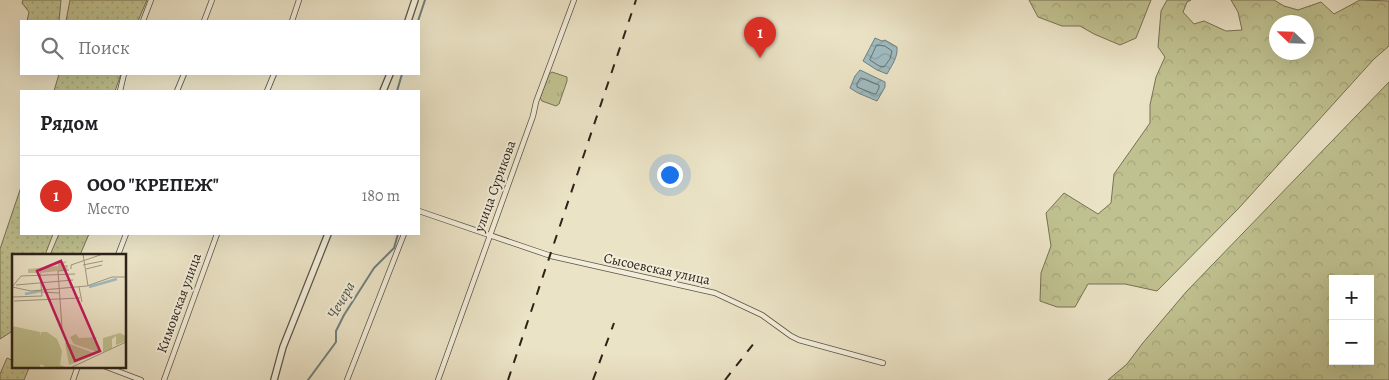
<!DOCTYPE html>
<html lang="ru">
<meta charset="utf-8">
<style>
body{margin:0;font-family:Alegreya,serif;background:#f2f2f2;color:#202124}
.controls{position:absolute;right:15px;bottom:15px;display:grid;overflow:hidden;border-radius:0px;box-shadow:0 5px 20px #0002}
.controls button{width:45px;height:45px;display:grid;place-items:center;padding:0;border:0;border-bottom:1px solid #e0e0e0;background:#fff;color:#202124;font:25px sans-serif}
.compass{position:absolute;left:1269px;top:15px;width:45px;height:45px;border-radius:50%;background:#fff;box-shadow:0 5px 20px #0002;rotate:293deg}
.you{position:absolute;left:669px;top:174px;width:18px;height:18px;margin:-12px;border:4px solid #fff;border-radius:50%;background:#1a73e8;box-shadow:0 0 0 8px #1a73e833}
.badge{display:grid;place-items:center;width:32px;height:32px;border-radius:50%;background:#d93025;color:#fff;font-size:16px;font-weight:700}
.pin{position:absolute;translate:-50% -41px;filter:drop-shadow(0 1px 2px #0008)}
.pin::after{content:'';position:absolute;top:26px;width:18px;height:15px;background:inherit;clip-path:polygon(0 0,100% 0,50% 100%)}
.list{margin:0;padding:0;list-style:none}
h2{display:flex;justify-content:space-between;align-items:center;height:65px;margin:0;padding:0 20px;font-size:21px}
h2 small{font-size:16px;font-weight:400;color:#757577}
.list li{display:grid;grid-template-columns:32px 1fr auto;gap:15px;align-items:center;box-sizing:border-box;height:80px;padding:0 20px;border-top:1px solid #e0e0e0}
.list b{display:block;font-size:19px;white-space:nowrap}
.list p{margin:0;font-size:16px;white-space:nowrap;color:#757577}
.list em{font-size:16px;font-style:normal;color:#757577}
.icon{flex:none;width:28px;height:28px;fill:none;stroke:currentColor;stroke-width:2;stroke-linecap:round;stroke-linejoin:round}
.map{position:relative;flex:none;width:1389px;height:380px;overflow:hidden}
.search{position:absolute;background:#fff;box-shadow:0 5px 20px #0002;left:20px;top:20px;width:400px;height:55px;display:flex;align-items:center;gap:12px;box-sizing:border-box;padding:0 18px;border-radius:0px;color:#757577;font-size:19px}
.panel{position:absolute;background:#fff;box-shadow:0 5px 20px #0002;left:20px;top:90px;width:400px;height:145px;border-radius:0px}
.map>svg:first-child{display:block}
.grass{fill:url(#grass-tufts);stroke:#767254}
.forest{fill:url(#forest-crowns);stroke:#767254;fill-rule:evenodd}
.garden{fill:url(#garden-dots);stroke:#767254}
.water{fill:url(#water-waves);stroke:#717e7e}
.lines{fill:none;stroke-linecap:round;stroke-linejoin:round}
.shore{stroke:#666f6d;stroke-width:1}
.stream{stroke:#717e7e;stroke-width:2}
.minor-casing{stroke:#5c5344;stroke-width:6}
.tertiary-casing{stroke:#5c5344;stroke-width:8}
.minor{stroke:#f2edda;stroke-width:4.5}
.tertiary{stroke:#f2edda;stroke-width:5.5}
.rail{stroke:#2c2319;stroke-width:2;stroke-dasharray:9 9;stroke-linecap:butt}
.labels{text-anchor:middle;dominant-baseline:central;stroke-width:4;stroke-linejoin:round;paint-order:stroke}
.street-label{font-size:14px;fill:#2c2319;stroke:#f2edda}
.water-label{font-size:15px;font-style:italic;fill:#4e514b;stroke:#f2edda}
.inset-river{fill:none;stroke:#9fbbc1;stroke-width:2.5}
.inset-road{fill:none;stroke:#9f9681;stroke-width:1}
.view{fill:#c2185b;fill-opacity:0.15;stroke:#c2185b;stroke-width:2.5}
.inset-edge{fill:none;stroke:#2c2319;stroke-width:2.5}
</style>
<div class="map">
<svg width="1389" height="380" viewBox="0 0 1389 380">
<defs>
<pattern id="grass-tufts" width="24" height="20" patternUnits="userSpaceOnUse" patternTransform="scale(1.25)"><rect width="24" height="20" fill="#c0c190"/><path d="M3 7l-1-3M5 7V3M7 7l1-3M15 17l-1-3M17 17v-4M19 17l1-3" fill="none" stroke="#a5a67c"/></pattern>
<pattern id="forest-crowns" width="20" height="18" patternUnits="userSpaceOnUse" patternTransform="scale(1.25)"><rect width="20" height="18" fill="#c0c190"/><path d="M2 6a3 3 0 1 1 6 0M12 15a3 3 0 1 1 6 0" fill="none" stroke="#a5a67c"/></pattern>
<pattern id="garden-dots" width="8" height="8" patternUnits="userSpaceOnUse" patternTransform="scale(1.25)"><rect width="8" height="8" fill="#c0c190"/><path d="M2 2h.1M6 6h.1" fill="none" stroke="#a5a67c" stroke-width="1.8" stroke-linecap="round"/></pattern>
<pattern id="water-waves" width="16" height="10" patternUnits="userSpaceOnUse" patternTransform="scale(1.25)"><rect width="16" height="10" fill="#9fbbc1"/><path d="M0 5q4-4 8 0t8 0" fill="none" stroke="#89a0a5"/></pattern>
</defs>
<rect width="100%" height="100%" fill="#ebe3c6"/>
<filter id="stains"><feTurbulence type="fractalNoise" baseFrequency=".004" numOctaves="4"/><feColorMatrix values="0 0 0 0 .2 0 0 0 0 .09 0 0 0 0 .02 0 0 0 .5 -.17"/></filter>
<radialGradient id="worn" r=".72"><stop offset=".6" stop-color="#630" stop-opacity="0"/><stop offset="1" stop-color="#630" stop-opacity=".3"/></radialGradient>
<path class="grass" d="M552 72 567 77V81L559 104 556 106 542 101 540 98 549 74Z"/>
<path class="forest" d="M1029 0H1151L1136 38 1120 45 1094 34 1080 26H1062L1038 17Z
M1167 0H1191L1187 2 1183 12 1194 24 1204 21 1226 31 1242 30 1238 12 1231 0H1274L1284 6 1298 10 1321 2 1334 14 1360 0 1389 1V46L1374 59 1239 208 1157 291 1125 284H1088L1075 307H1057L1040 301 1041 273 1051 246 1046 213 1064 193 1098 214 1111 203 1114 174 1150 123V105L1156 77 1165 57 1158 47 1161 11ZM1276 22H1306V52H1276Z
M1389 82V380H1108L1127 364 1142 344 1186 292ZM1333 279H1370V361H1333Z"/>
<path class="garden" d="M23 0H61L59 21H27L29 12 22 3Z
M70 0H147L138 21H66Z
M59 74H121L115 91H54Z
M21 187V234H53L45 255H14V326L11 332 0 339V249Z
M59 234H89L80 255H50Z
M7 358 14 361V366L29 368 24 380H0V374Z"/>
<path class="water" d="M875 38 882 41 885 40 897 47C898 57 892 65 887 74L877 70 863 61Z
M860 70 885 82V87L877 101 858 93 850 88 855 76Z"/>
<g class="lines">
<path class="shore" d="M877 45 885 46 892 51 890 59 884 67 879 66 870 60Z
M861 78 879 85V88L876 94H874L857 87V84Z"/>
<path class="stream" d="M418 21 425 0
M397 91 402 74
M419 109V122
M308 380 336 342V331L344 315 374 268 394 248 398 234"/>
<defs>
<path id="minor" d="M143 21 151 0
M204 21 212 0
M292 21 299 0
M120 91 124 74
M177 91 184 74
M267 91 274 74
M419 211 551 256 715 293 762 315 791 336 799 340 883 363
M118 255 126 234
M104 366 141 380
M73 380 78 366
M164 380 217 234
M347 380 404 234
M438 380 533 116 536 102 574 0"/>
<path id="tertiary" d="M408 21 415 0
M383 91 390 74
M274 380 283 347 328 234"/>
</defs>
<use href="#minor" class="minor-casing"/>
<use href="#tertiary" class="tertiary-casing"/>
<use href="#minor" class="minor"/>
<use href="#tertiary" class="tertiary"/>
<path class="rail" d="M508 380 636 0
M593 380 614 323
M725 380 755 342"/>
</g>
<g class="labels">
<g class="street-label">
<text transform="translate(495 186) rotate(-70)">улица Сурикова</text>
<text transform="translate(657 269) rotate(12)">Сысоевская улица</text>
<text transform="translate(179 303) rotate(-70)">Кимовская улица</text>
</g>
<g class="water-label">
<text transform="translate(341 300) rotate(-60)">Чечера</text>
</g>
</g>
<g transform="translate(12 254)">
<rect width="114" height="114" fill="#ebe3c6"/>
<path d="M0 72 28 78 29 82V78H35L45 85 50 97 48 111 53 113 35 114 29 110 27 114H0ZM108 79 114 82V87L104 91V82L100 85V94L91 98V84ZM64 80 67 84 85 83 81 87H85L88 99 62 90 58 83ZM53 89H55L85 100 57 111Z" fill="#c0c190"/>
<path d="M55 7 51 11H56L55 16 28 19 27 15 26 19H16V15L46 12V9Z" fill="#c0c190"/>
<path class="inset-river" d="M77 33 105 25M13 40 29 37"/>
<path class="inset-road" d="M71 0 76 32M71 11 91 7M59 15V11L91 0M74 15 90 11M28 19 30 42M4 31 61 26M0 33 19 37 75 32 100 23H114M0 33 9 22 63 20M67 33 70 48M30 38 47 39M0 43 30 42M2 47 68 44M50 74 46 17 57 16M58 114 114 88"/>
<path class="view" d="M49 7 88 97 63 107 25 17Z"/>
<rect width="114" height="114" class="inset-edge"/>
</g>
<rect width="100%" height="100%" filter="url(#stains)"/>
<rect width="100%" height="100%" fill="url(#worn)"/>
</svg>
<div class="controls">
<button>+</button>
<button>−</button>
</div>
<svg class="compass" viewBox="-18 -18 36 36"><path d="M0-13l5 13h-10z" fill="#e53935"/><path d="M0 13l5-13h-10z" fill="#757577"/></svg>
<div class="you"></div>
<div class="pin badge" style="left:760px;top:58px">1</div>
<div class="search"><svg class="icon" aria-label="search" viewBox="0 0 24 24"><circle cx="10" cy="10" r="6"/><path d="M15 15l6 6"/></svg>Поиск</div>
<section class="panel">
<h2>Рядом<small></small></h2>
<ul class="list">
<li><span class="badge">1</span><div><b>ООО &quot;КРЕПЕЖ&quot;</b><p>Место</p></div><em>180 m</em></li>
</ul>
</section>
</div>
